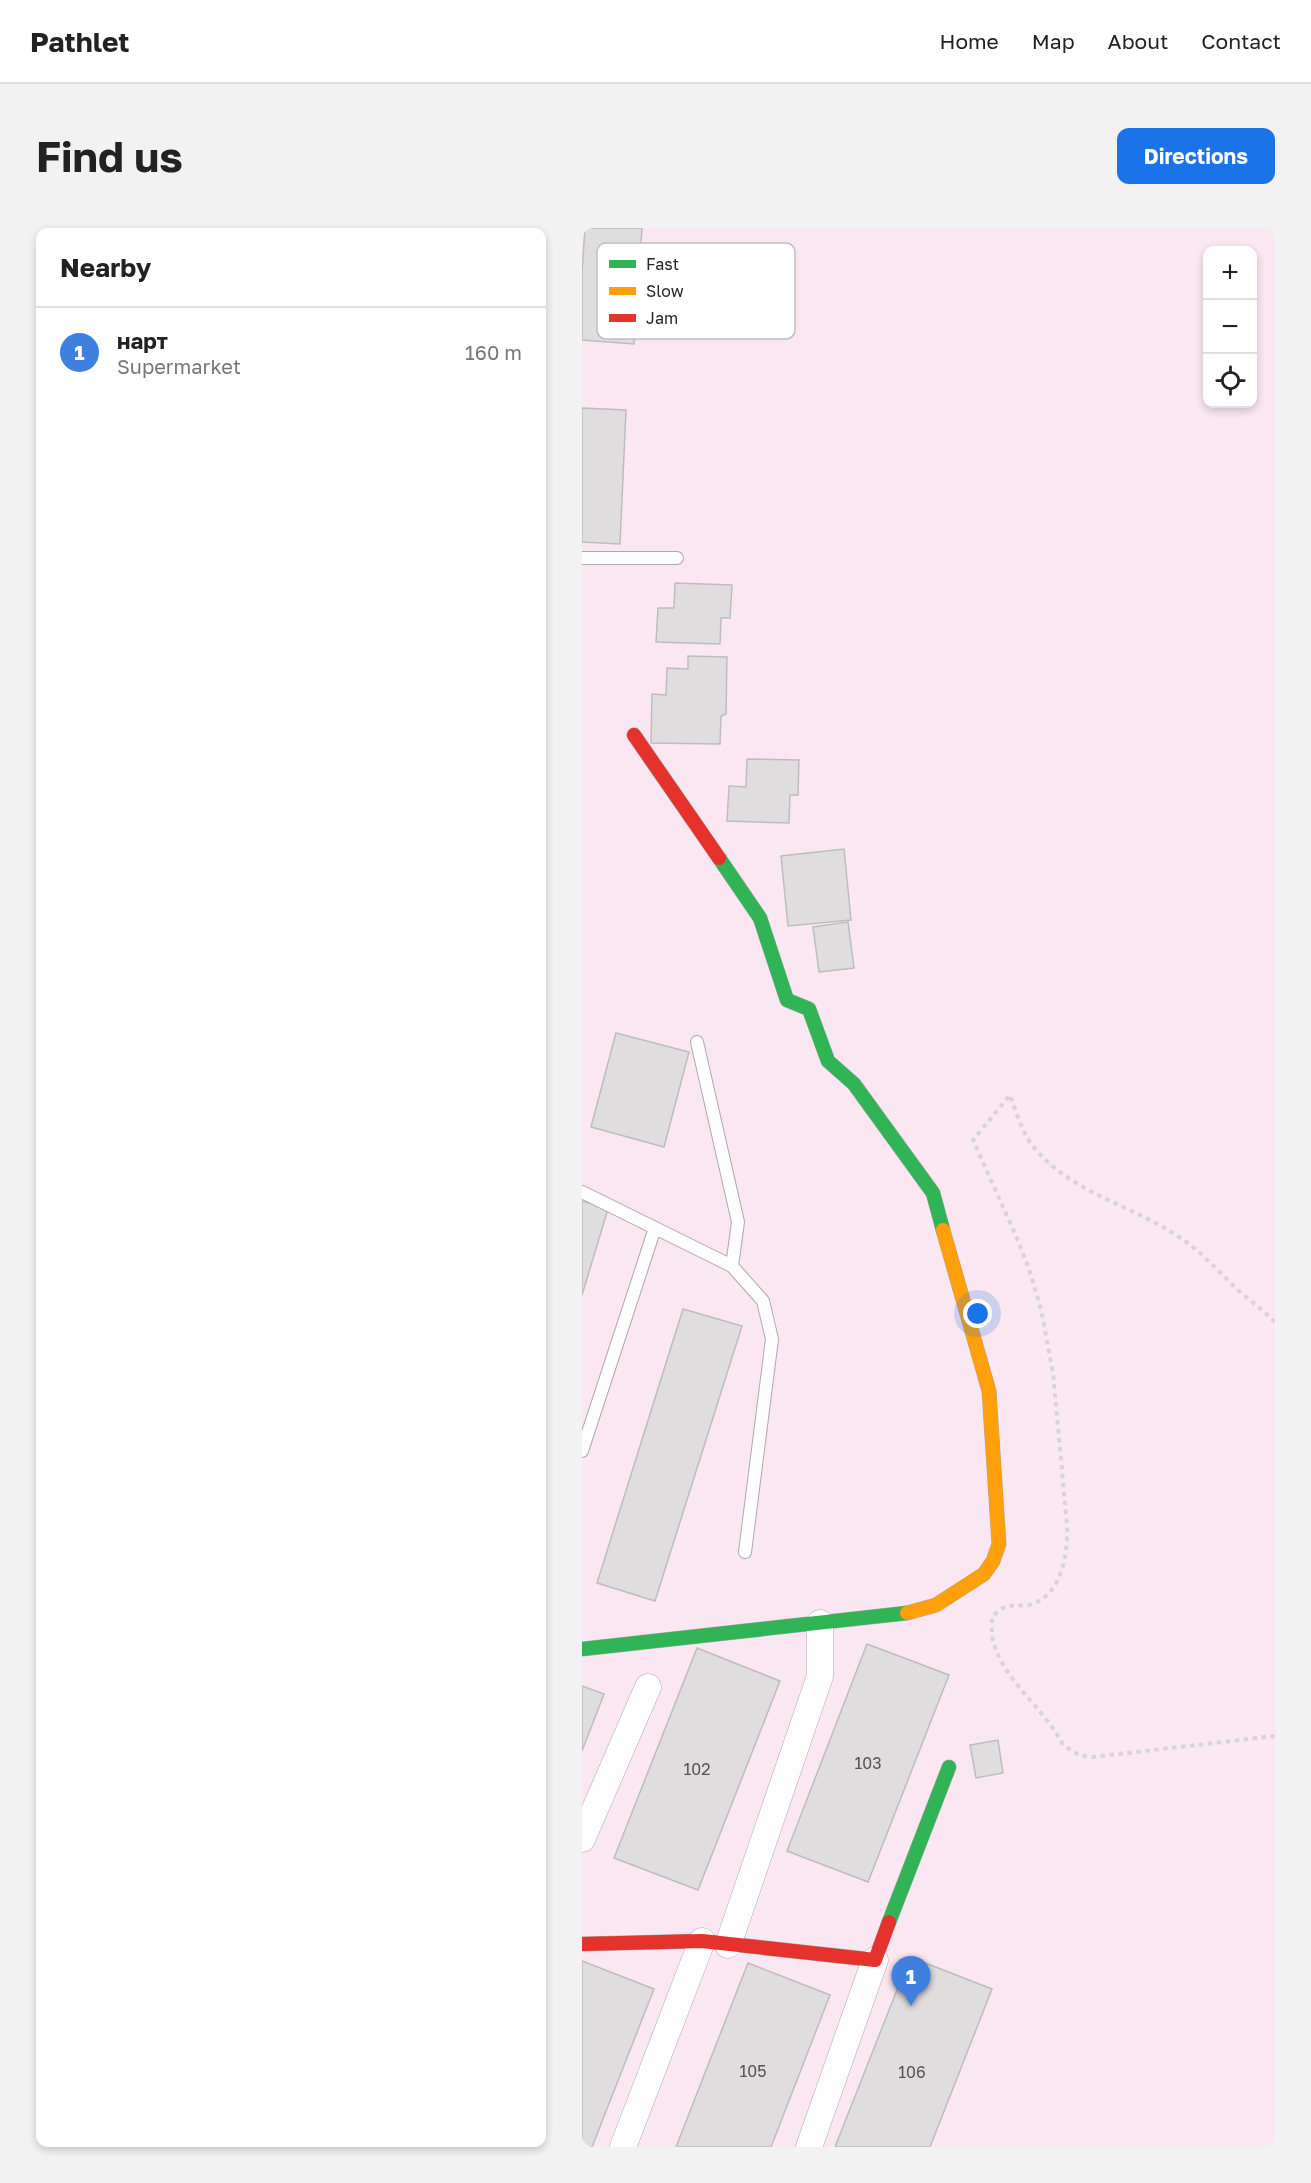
<!DOCTYPE html>
<meta charset="utf-8">
<style>
body{margin:0;font-family:"Golos Text",sans-serif;background:#f2f2f2;color:#222}
.controls{position:absolute;right:18px;top:18px;display:grid;overflow:hidden;border-radius:12px;box-shadow:0 3px 9px #0003}
.controls button{width:54px;height:54px;display:grid;place-items:center;padding:0;border:0;border-bottom:2px solid #e0e0e0;background:#fff;color:#222;font:30px sans-serif}
.you{position:absolute;left:396px;top:1086px;width:21px;height:21px;margin:-15px;border:4px solid #fff;border-radius:50%;background:#1a73e8;box-shadow:0 0 0 9px #1a73e833}
.badge{display:grid;place-items:center;width:39px;height:39px;border-radius:50%;background:#1a73e8;color:#fff;font-size:20px;font-weight:700}
.pin{position:absolute;translate:-50% -50px;filter:drop-shadow(0 2px 3px #0008)}
.pin::after{content:'';position:absolute;top:32px;width:21px;height:18px;background:inherit;clip-path:polygon(0 0,100% 0,50% 100%)}
.list{margin:0;padding:0;list-style:none}
h2{display:flex;justify-content:space-between;align-items:center;height:78px;margin:0;padding:0 24px;font-size:26px}
h2 small{font-size:20px;font-weight:400;color:#767676}
.list li{display:grid;grid-template-columns:39px 1fr auto;gap:18px;align-items:center;box-sizing:border-box;height:90px;padding:0 24px;border-top:2px solid #e0e0e0}
.list b{display:block;font-size:22px;white-space:nowrap}
.list p{margin:0;font-size:20px;white-space:nowrap;color:#767676}
.list em{font-size:20px;font-style:normal;color:#767676}
.icon{flex:none;width:33px;height:33px;fill:none;stroke:currentColor;stroke-width:2;stroke-linecap:round;stroke-linejoin:round}
.map{position:relative;flex:none;width:693px;height:1919px;overflow:hidden;border-radius:12px}
header{display:flex;align-items:center;gap:36px;box-sizing:border-box;height:84px;padding:0 30px;background:#fff;border-bottom:2px solid #e0e0e0}
header strong{font-size:28px}
nav{display:flex;gap:33px;margin-inline-start:auto;font-size:21px}
.intro{display:flex;align-items:center;justify-content:space-between;box-sizing:border-box;height:144px;padding:0 36px}
h1{margin:0;font-size:42px}
.button{padding:15px 27px;border-radius:12px;background:#1a73e8;color:#fff;font-size:21px;font-weight:700}
main{display:flex;gap:36px;padding:0 36px}
aside{flex:1;background:#fff;border-radius:12px;box-shadow:0 3px 9px #0003}
.map>svg:first-child{display:block}
.park{fill:#fae7f1;fill-rule:evenodd}
.building{fill:#dfddde;stroke:#bebdbe;stroke-width:1.5}
.lines{fill:none;stroke-linecap:round;stroke-linejoin:round}
.lane-casing{stroke:#acaaab;stroke-width:14}
.street-casing{stroke:#acaaab;stroke-width:27}
.fast-casing{stroke:#acaaab;stroke-width:15}
.slow-casing{stroke:#acaaab;stroke-width:15}
.jam-casing{stroke:#acaaab;stroke-width:15}
.path{stroke:#d6d5d5;stroke-width:4;stroke-dasharray:4.5 4.5;stroke-linecap:butt}
.lane{stroke:#fefdfe;stroke-width:12}
.street{stroke:#fefdfe;stroke-width:26}
.fast{stroke:#30b455;stroke-width:14}
.slow{stroke:#ff9f0a;stroke-width:14}
.jam{stroke:#e5322d;stroke-width:14}
.labels{text-anchor:middle;dominant-baseline:central;stroke-width:4.5;stroke-linejoin:round;paint-order:stroke}
.number-label{font-size:16px;fill:#555354}
.key{fill:#fff;stroke:#bebebe;stroke-width:1.5}
.key-label{font-size:16px;fill:#272526}
</style>
<header>
<strong>Pathlet</strong>
<nav><a>Home</a><a>Map</a><a>About</a><a>Contact</a></nav>
</header>
<div class="intro"><h1>Find us</h1><a class="button">Directions</a></div>
<main>
<aside>
<h2>Nearby<small></small></h2>
<ul class="list">
<li><span class="badge" style="background:#3f7fe0">1</span><div><b>нарт</b><p>Supermarket</p></div><em>160 m</em></li>
</ul>
</aside>
<div class="map">
<svg width="693" height="1919" viewBox="0 0 693 1919">
<rect width="100%" height="100%" fill="#f6f4f5"/>
<path class="park" d="M0 0H693V1919H0ZM626 22H670V176H626Z"/>
<path class="building" d="M3 0H60L52 116 0 112V45Z
M0 180 44 182 38 316 0 314Z
M93 355 150 357 148 390H139L138 416 74 414 76 380H92Z
M106 428 145 429 144 486 139 488 138 516 69 515 70 466 84 467 85 440 106 441Z
M165 531 217 532 216 567H208L207 595 145 593 147 558 164 559Z
M262 621 269 692 206 698 199 628Z
M266 694 272 740 237 744 231 699Z
M34 805 107 824 82 919 9 899Z
M0 973 26 981 0 1067Z
M101 1081 160 1098 73 1373 15 1355Z
M285 1416 367 1447 286 1654 205 1623Z
M115 1420 198 1453 116 1662 32 1630Z
M0 1458 22 1466 0 1523Z
M416 1512 421 1545 394 1550 388 1517Z
M328 1729 410 1761 348 1919H253Z
M0 1733 72 1761 10 1919H0Z
M166 1735 248 1767 189 1919H94Z"/>
<g class="lines">
<defs>
<path id="lane" d="M0 330H95
M115 814 156 994 150 1038
M0 964 73 1000 0 1223
M73 1000 150 1038 181 1073 190 1111 163 1324"/>
<path id="street" d="M0 1611 66 1459
M146 1717 238 1448V1395
M41 1919 120 1713
M227 1919 293 1732"/>
<path id="fast" d="M137 630 178 690 205 772 227 781 246 833 272 856 351 965 361 1002
M0 1421 325 1385
M307 1694 367 1539"/>
<path id="slow" d="M325 1385 354 1377 402 1346 411 1333 417 1316 407 1163 361 1002"/>
<path id="jam" d="M52 507 137 630
M0 1716 120 1713 293 1732 307 1694"/>
</defs>
<use href="#lane" class="lane-casing"/>
<use href="#street" class="street-casing"/>
<use href="#fast" class="fast-casing"/>
<use href="#slow" class="slow-casing"/>
<use href="#jam" class="jam-casing"/>
<path class="path" d="M693 1094C682 1083 670 1074 658 1064 638 1045 620 1024 597 1009 550 977 486 964 450 917 439 902 434 883 428 867L391 912 434 1008 446 1038 459 1081 471 1145 485 1297C486 1323 481 1363 453 1375 443 1380 430 1375 421 1380 417 1382 413 1386 410 1389 410 1397 409 1406 411 1413 422 1453 461 1479 480 1515 490 1524 497 1528 510 1529L693 1508"/>
<use href="#lane" class="lane"/>
<use href="#street" class="street"/>
<use href="#fast" class="fast"/>
<use href="#slow" class="slow"/>
<use href="#jam" class="jam"/>
</g>
<g class="labels">
<g class="number-label">
<text x="286" y="1535">103</text>
<text x="115" y="1541">102</text>
<text x="171" y="1843">105</text>
<text x="330" y="1844">106</text>
</g>
</g>
<rect x="15" y="15" width="198" height="96" rx="9" class="key"/>
<rect x="27" y="32" width="27" height="8" fill="#30b455"/>
<rect x="27" y="59" width="27" height="8" fill="#ff9f0a"/>
<rect x="27" y="86" width="27" height="8" fill="#e5322d"/>
<g class="key-label">
<text x="64" y="42">Fast</text>
<text x="64" y="69">Slow</text>
<text x="64" y="96">Jam</text>
</g>
</svg>
<div class="controls">
<button>+</button>
<button>−</button>
<button><svg class="icon" aria-label="locate" viewBox="0 0 24 24"><circle cx="12" cy="12" r="6"/><path d="M12 2v4M12 18v4M2 12h4M18 12h4"/></svg></button>
</div>
<div class="you"></div>
<div class="pin badge" style="left:329px;top:1778px;background:#3f7fe0">1</div>
</div>
</main>
